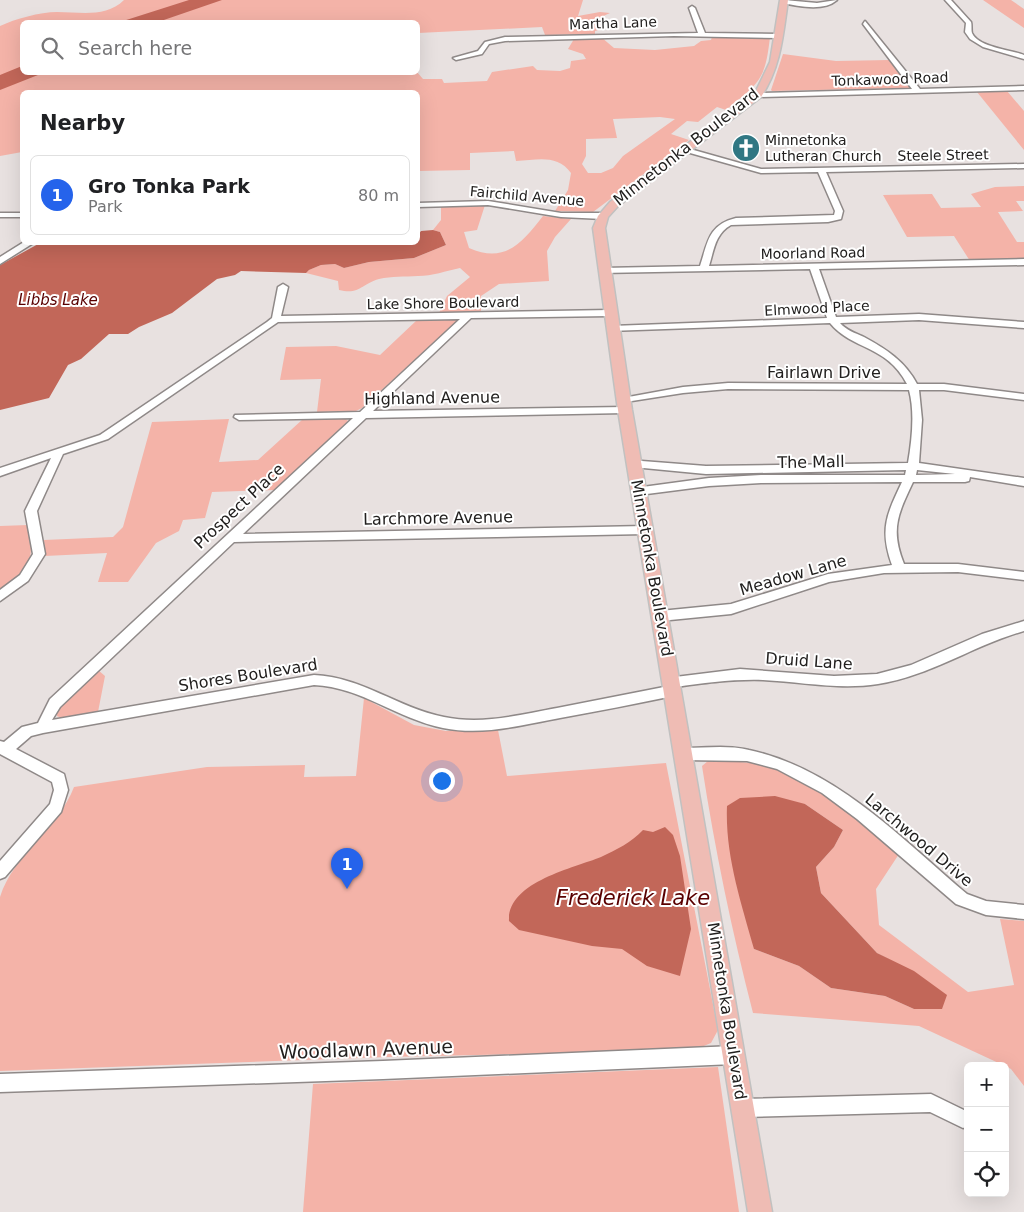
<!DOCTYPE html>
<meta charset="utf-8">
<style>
body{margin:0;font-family:"DejaVu Sans",sans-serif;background:#f2f2f2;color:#202124}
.controls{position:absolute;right:15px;bottom:15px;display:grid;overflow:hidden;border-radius:8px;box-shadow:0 5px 20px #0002}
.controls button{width:45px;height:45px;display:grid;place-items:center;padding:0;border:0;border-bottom:1px solid #e0e0e0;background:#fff;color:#202124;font:25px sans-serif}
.you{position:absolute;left:441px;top:780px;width:18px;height:18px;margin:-12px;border:4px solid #fff;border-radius:50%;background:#1a73e8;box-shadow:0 0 0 8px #1a73e833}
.badge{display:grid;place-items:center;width:32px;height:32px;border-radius:50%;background:#2563eb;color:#fff;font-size:16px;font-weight:700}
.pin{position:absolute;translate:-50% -41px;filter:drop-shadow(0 1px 2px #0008)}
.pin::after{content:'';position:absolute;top:26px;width:18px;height:15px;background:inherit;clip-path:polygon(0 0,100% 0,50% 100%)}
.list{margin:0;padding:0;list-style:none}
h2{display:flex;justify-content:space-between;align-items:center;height:65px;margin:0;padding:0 20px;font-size:21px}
h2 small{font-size:16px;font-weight:400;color:#757577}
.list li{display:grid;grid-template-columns:32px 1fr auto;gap:15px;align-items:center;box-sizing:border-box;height:80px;margin:0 10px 10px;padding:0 10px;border:1px solid #e0e0e0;border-radius:8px}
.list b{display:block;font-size:19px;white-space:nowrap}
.list p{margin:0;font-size:16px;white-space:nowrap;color:#757577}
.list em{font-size:16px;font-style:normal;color:#757577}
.icon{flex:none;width:28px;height:28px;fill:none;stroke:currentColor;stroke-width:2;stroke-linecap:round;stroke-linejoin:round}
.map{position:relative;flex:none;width:1024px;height:1212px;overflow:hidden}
.search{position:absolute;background:#fff;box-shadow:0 5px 20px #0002;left:20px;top:20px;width:400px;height:55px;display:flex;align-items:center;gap:12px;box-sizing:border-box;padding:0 18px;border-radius:8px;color:#757577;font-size:19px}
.panel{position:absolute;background:#fff;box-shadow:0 5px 20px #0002;left:20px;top:90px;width:400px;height:155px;border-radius:8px}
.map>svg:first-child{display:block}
.green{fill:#f4b3a8;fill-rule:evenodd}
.water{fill:#c26759}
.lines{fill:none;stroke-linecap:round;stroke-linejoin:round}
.minor-casing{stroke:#8f8988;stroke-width:3}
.major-casing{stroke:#c1c1c0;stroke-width:3}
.minor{fill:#fff;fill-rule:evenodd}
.major{fill:#efbcb4;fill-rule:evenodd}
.labels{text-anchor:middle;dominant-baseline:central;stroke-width:4;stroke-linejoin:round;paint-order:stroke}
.far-street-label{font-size:14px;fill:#22201f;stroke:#fff}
.far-poi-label{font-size:14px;fill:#22201f;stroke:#fff;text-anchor:start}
.far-water-label{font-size:15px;font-style:italic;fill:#590000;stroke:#fff}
.street-label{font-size:16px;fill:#22201f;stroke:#fff}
.near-street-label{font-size:19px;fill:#22201f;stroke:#fff}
.near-water-label{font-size:21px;font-style:italic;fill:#590000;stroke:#fff}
</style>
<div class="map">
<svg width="1024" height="1212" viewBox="0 0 1024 1212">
<rect width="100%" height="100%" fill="#e8e1e0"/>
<path class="green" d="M124 0H583L578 16 600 12 610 13 590 22 602 25 605 28 595 31V34L545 35 542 27 418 33V22H22V72H417L423 79H442L444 83 487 81 492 72 533 66 537 70 560 71 570 68 571 61 586 59 583 54 568 49 574 39 601 37 614 48 655 50 694 46 701 41 711 40 712 37H770C765 82 759 82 726 110L717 107 698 122 687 121 671 134 689 140 593 212 555 211 568 190 571 173C557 154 538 160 516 161L514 151 470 153V170L418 171V92H22V152L0 156V26C15 19 40 12 57 12 80 12 106 18 124 0ZM660 117 675 119 623 156 613 168 601 173H588L582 164 586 156V139L617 138 613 119Z
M983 0H1011L1024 9V28Z
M783 54 836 61 889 60 910 88 772 91 771 90Z
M1007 91 1024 111V150L977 92Z
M1024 186V201H1016L1023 211 998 212 1017 242H1024V260L970 261 954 236 907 237 883 195 932 194 941 208 981 207 971 194 995 187Z
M485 205 477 230 464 232 469 248C505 264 522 243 543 216L571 219 555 237 547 251 549 281 499 284 481 296V313H439L447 296 470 277 460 268C446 271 432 276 418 276 404 277 392 276 379 279 361 284 360 295 339 290L338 281 306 273 309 270 321 265 335 264 344 268 369 262 414 258 446 245 440 232 433 230 441 220V206Z
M456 319 457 321 362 408 356 411 317 412 321 379 280 380 286 347 336 346 380 355 417 320Z
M345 418 348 421 275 490 212 492 205 518 183 520 179 531 156 543 128 582H98L107 553 45 556 44 540 113 537 123 527 152 422 229 419 219 462 258 460 303 419Z
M28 525C35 559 31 571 0 590V526Z
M98 670 105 676 98 712 61 718 57 716 56 712Z
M364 698 414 725 446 731 498 730 507 776 666 763 718 1030 711 1043 694 1050 388 1057 0 1071V897C13 855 58 829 74 787L207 767 305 765 304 777 356 776Z
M708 761C729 762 753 761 773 767 819 782 864 823 899 854L876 889 879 925 968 992 1014 985 1000 919 1024 921V1086L1011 1069 1005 1066 919 1026 753 1013C732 932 715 850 702 766ZM805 804 843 830 834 847 816 867 821 893 877 953 890 960 914 1009 885 996 831 988 799 966 754 949Z
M718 1067 739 1212H303L313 1084Z"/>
<path class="water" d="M189 0H222L158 22H120Z
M22 66V72L43 73 0 90V75Z
M433 230 440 232 446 245 414 258 369 262 344 268 335 264 321 265 309 270 306 273 241 271 235 275 217 279 172 313 139 327 128 334H109L81 359 68 365 49 398 0 410V265L40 243 313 244 318 242H418V235L421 231Z
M775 796 805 804 843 830 834 847 816 867 821 893 877 953 914 971 947 995 942 1009H914L885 996 831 988 799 966 754 949C741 902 725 855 727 806L740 798Z
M665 827 673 835 680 856 691 929 680 976 647 966 622 949 592 946 519 930 509 921C507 882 574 868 601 857 616 850 632 842 643 830L653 832Z"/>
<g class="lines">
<defs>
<path id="minor" d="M784 0 817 3 837 0C823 12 799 6 782 3Z
M945 0H951L971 22C972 25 971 30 972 33 978 47 1011 50 1024 55V59L983 47 970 39 965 32 966 23Z
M692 6 695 8 705 33 779 34 782 36 779 38 674 36 505 41 489 44 482 54 456 60 453 58 478 51 485 42 505 37 698 33 689 8Z
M865 21 920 89 1024 86V90L758 97 754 95 758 93 912 89 863 24Z
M683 147 761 169 1024 164V168L826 172 843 211 841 219 828 222 731 225C715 234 714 250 709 266L1024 259V265L819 269 836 317 919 314 1024 322V328L919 320 840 323C846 330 855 333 864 337 886 349 905 361 917 384H944L1024 394V400L944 390H919L922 420 919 463 1024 478V486L970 477 969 481 965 482H913C898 514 890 529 904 564H958L1024 572V580L958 572 884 573 829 582 731 614 660 621 656 619 654 616 656 613 660 611 731 604 828 574 892 565C879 529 887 514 902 482L761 483 709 486 639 495 635 494 633 491 635 488 709 478 761 475H905L906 470 706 474 633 467 628 463 629 460 706 466 908 463C912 440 915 412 909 390L728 389 683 393 619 403 618 401 623 398 683 387 728 383 907 384C887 345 852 350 830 323L609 331V327L612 326 827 318 810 269 600 273V269L603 268 700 266C708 242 708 225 736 218L834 215 835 211 818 172 761 173 683 151ZM917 470 955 474 916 475Z
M488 201 561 213H603L607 216 603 219 561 217 488 205 418 207V203Z
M0 213H22V217H0Z
M24 242H35L0 264V257Z
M283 284 288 287 281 316 610 310 615 313 610 316 471 318 373 411 625 407 630 410 625 413 366 418 243 534 645 526 651 530 645 534 234 542 60 707 52 720 314 675C362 677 398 708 444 717 482 725 519 715 557 708 594 701 632 693 669 686L665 682 667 678 740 669 834 676 877 674 911 665 982 634 1024 621V631C974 645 930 676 878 684 840 690 801 682 763 680 734 679 705 683 676 687L680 691 678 695 673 696C635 704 598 711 560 718 522 725 483 736 443 728 398 719 361 687 314 685L43 733 31 736 16 749 64 774 68 790 61 812 5 877 0 879V861L50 804 54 790 52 782 0 754V741L4 742 22 727 38 723 50 699 353 418 239 420 234 417 235 415 360 412 460 319 278 322 108 439 63 454 37 511 45 554 28 581 0 601V590L20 575 33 554 25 511 51 458 0 476V468L100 435 267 322 272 318 278 287Z
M684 748C705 748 729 745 749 750 835 768 902 839 967 894L986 901 1024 905V919L986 915 956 904 857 819 822 793 777 769 747 761 684 760 679 758 677 754 679 750Z
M734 1046 740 1049 743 1055 740 1061 734 1064 383 1079 0 1092V1074L383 1061Z
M931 1094 968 1112V1126L963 1128 930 1112 743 1117 737 1114 734 1108 737 1102 743 1099Z"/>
<path id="major" d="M780 0H788C783 35 781 67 761 97L618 206 608 217 605 228 632 410 772 1212H748L618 410 593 228 598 216 610 202 755 93 770 62Z"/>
</defs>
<use href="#minor" class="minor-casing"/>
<use href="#major" class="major-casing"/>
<use href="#minor" class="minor"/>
<use href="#major" class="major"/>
</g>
<defs>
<symbol id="church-disc" viewBox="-11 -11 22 22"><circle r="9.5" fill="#307783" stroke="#fff"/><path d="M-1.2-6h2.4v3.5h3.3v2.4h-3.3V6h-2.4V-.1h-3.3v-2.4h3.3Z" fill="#fff"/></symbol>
</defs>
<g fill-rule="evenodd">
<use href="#church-disc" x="730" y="132" width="32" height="32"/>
</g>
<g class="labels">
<g class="far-street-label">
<text transform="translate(613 23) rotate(-2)">Martha Lane</text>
<text transform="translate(890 79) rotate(-2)">Tonkawood Road</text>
<text transform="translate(943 155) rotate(-1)">Steele Street</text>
<text transform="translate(527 196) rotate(5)">Fairchild Avenue</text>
<text transform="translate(813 253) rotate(-1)">Moorland Road</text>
<text transform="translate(443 303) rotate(-1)">Lake Shore Boulevard</text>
<text transform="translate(817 308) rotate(-3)">Elmwood Place</text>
</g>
<g class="far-poi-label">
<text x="765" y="140">Minnetonka<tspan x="765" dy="16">Lutheran Church</tspan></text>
</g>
<g class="far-water-label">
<text x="58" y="300">Libbs Lake</text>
</g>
<g class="street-label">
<text transform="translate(686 147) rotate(-38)">Minnetonka Boulevard</text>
<text x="824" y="372">Fairlawn Drive</text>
<text transform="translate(432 398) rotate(-1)">Highland Avenue</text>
<text transform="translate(811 462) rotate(-1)">The Mall</text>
<text transform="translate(239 506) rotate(-43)">Prospect Place</text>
<text transform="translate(438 518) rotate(-1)">Larchmore Avenue</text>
<text transform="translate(652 568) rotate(80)">Minnetonka Boulevard</text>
<text transform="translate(793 575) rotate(-16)">Meadow Lane</text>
<text transform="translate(809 661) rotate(4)">Druid Lane</text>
<text transform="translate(248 675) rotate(-9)">Shores Boulevard</text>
<text transform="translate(919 840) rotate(40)">Larchwood Drive</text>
<text transform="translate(727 1011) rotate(81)">Minnetonka Boulevard</text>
</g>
<g class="near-street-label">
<text transform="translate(366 1049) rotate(-2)">Woodlawn Avenue</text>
</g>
<g class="near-water-label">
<text x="633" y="898">Frederick Lake</text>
</g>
</g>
</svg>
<div class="controls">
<button>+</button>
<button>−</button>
<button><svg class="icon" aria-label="locate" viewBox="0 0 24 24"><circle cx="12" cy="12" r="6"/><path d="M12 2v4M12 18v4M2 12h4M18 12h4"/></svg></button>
</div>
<div class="you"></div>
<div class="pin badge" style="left:347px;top:889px">1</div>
<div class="search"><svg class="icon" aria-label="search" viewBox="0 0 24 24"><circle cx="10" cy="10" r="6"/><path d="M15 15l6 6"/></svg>Search here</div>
<section class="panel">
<h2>Nearby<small></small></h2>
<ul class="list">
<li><span class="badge">1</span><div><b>Gro Tonka Park</b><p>Park</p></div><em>80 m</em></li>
</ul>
</section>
</div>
